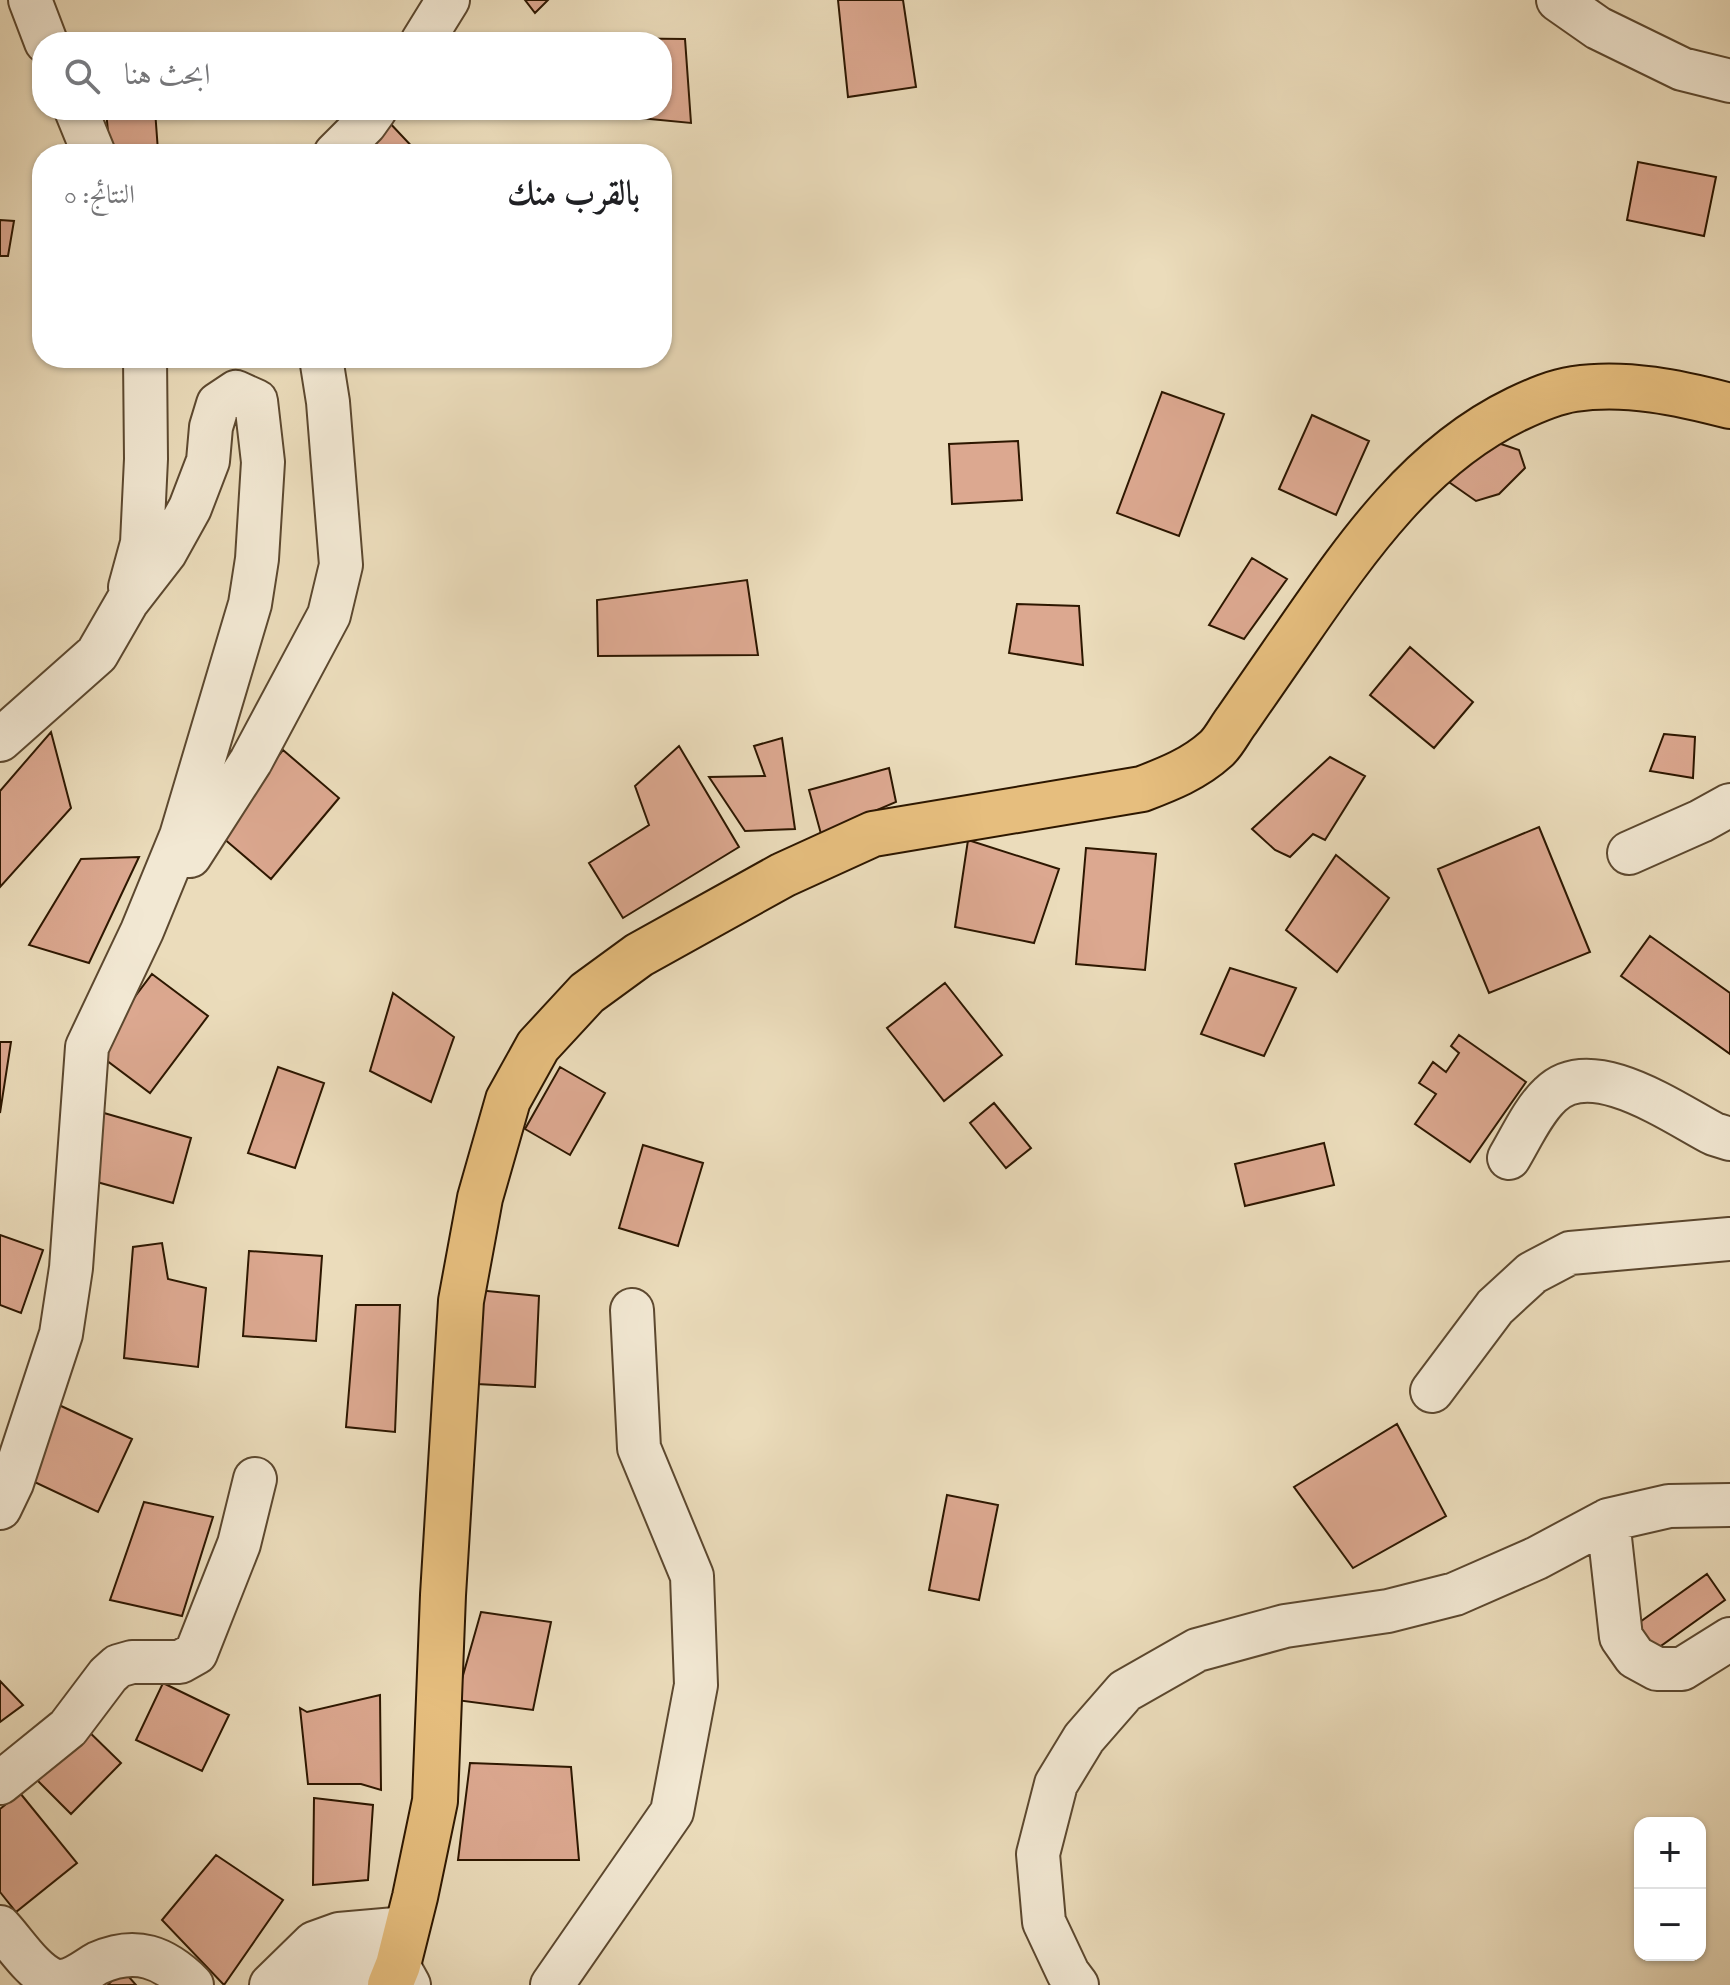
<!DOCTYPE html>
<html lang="ar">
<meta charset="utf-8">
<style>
body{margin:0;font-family:"IM FELL English",Amiri,serif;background:#f2f2f2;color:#202124;direction:rtl}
.controls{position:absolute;right:24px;bottom:24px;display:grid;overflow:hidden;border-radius:16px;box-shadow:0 2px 6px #0004}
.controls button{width:72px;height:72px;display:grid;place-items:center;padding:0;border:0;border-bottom:2px solid #e0e0e0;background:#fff;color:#202124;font:40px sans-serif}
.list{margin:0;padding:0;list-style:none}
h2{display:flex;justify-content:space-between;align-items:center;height:104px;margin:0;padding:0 32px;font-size:34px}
h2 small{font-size:26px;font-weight:400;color:#757577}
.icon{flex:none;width:44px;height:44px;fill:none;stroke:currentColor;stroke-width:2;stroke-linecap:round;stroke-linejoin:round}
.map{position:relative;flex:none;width:1730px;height:1985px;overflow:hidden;direction:ltr}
.search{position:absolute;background:#fff;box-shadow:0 2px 6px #0004;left:32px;top:32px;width:640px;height:88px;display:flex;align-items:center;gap:20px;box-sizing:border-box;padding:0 28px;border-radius:32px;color:#757577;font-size:30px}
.panel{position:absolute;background:#fff;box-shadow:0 2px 6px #0004;left:32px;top:144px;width:640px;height:224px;border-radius:32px;direction:rtl}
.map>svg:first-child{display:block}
.building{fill:#dca890;stroke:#2d1700;stroke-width:2}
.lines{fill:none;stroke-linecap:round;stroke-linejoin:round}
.minor-casing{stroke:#5c482f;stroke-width:46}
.major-casing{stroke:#2d1700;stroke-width:48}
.minor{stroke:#f2e8d3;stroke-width:42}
.major{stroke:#e6be7e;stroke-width:44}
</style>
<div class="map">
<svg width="1730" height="1985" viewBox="0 0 1730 1985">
<rect width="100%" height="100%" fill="#ebdcbb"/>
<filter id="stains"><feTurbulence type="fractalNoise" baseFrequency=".0025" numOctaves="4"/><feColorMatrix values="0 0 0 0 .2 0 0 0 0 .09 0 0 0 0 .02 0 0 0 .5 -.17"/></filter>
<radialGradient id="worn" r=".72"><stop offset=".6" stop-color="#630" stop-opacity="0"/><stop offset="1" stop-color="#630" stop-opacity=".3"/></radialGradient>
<path class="building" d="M525 0H548L535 13Z
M838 0H903L916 87 848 97Z
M591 38 685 39 691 123 598 114V110H662V42H591Z
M106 110H155L158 151 110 154Z
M387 120 419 154H356Z
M1638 162 1716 177 1704 236 1627 220Z
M0 220 14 221 8 256H0Z
M200 358H283V363L200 364Z
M1162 392 1224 414 1179 536 1117 513Z
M1312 415 1369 441 1336 515 1279 489Z
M1018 441 1022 500 952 504 949 444Z
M1498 443 1519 450 1525 468 1499 494 1476 501 1446 480Z
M1252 558 1287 579 1244 639 1209 625Z
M747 580 758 655 598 656 597 600Z
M1017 604 1079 606 1083 665 1009 653Z
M1410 647 1473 702 1434 748 1370 695Z
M51 732 71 808 0 887V791Z
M1664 734 1695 737 1693 778 1650 771Z
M782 738 795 829 745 831 709 777 765 776 754 746Z
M679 746 739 847 623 918 589 863 649 825 635 786Z
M283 750 339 798 271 879 216 832Z
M1330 757 1365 776 1325 840 1313 834 1290 857 1275 850 1252 829Z
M889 768 896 802 821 834 809 790Z
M1539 827 1590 952 1489 993 1438 869Z
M968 840 1059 869 1034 943 955 927Z
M1086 848 1156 854 1145 970 1076 964Z
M1336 855 1389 898 1337 972 1286 930Z
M139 857 89 963 29 945 81 859Z
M1650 936 1730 993V1054L1621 976Z
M1230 968 1296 988 1264 1056 1201 1034Z
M152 974 208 1016 150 1093 94 1051Z
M945 983 1002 1055 944 1101 887 1028Z
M393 993 454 1037 431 1102 370 1071Z
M1459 1035 1526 1082 1470 1162 1415 1124 1436 1094 1419 1083 1433 1062 1446 1072 1459 1053 1451 1046Z
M0 1042H11L0 1113Z
M278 1067 324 1083 295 1168 248 1153Z
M560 1067 605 1093 570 1155 525 1129Z
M994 1103 1031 1148 1006 1168 970 1123Z
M104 1113 191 1138 173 1203 86 1179Z
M1324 1143 1334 1185 1245 1206 1235 1164Z
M643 1145 703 1163 678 1246 619 1228Z
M0 1235 43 1250 21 1313 0 1305Z
M162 1243 168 1279 206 1288 198 1367 124 1358 133 1247Z
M249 1251 322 1256 316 1341 243 1336Z
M477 1290 539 1296 535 1387 477 1384Z
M356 1305H400L395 1432 346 1427Z
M59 1405 132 1439 98 1512 26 1478Z
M1397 1424 1446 1516 1353 1568 1294 1487Z
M947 1495 998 1505 979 1600 929 1590Z
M144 1502 213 1517 182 1616 110 1600Z
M1707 1574 1725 1600 1651 1653 1633 1627Z
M481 1612 551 1622 533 1710 456 1700Z
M0 1681 23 1705 0 1722Z
M163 1683 229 1715 202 1771 136 1740Z
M380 1695 381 1790 361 1784H308L300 1708 307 1712Z
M80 1723 121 1763 71 1814 30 1773Z
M470 1763 571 1767 579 1860H458Z
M20 1793 77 1863 16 1912 0 1892V1809Z
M314 1798 373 1805 368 1880 313 1885Z
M216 1855 283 1900 224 1985 162 1920Z
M122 1969 136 1985H108Z"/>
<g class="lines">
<defs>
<path id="minor" d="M30 0 46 42
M1558 0 1598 28 1682 69 1730 81
M422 42 448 0
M76 110 94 154
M335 154 365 124 375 110
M130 587 142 543 146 459 145 358
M0 740 97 654 127 602 165 553 190 508 208 461 211 427 218 404 236 392 256 401 263 462 257 559 250 604 181 836 142 931 87 1047 71 1268 61 1334 12 1483 0 1508
M1629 853 1701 821 1730 805
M190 856 251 761 329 615 341 565 328 402 321 358
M1509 1158C1521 1138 1533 1111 1550 1095 1591 1054 1672 1112 1714 1134L1730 1139
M1432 1391 1495 1307 1532 1273 1570 1253 1730 1239
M1608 1520 1621 1637 1635 1657 1657 1669H1682L1730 1639
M0 1783 68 1728 108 1675 118 1666 132 1662H180L196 1653 239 1544 255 1479
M0 1927C15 1943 32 1971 53 1980 70 1985 85 1970 98 1963 136 1946 164 1957 192 1985
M271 1985 314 1943 339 1934 407 1928
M317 1985C337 1965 371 1968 398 1965L409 1985
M552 1985 672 1812 696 1685 692 1576 639 1448 632 1310
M1077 1985 1068 1973 1044 1922 1038 1854 1056 1784 1084 1738 1125 1691 1197 1650 1285 1626 1388 1611 1455 1594 1537 1558 1608 1520 1669 1506 1730 1505"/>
<path id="major" d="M390 1985 398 1965 415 1897 435 1801 443 1595 461 1301 480 1198 508 1100 538 1046 587 993 639 955 783 875 873 834 1142 789C1168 779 1194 769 1216 749 1224 742 1230 729 1237 720 1252 698 1267 677 1282 655 1347 562 1411 460 1517 409 1536 400 1554 392 1574 389 1626 381 1680 393 1730 406"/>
</defs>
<use href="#minor" class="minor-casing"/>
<use href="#major" class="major-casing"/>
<use href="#minor" class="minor"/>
<use href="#major" class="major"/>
</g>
<rect width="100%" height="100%" filter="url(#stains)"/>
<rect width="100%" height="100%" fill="url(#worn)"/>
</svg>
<div class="controls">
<button>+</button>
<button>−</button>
</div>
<div class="search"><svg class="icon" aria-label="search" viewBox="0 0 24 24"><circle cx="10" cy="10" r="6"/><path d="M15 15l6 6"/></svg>ابحث هنا</div>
<section class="panel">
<h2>بالقرب منك<small>النتائج: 0</small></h2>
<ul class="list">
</ul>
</section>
</div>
